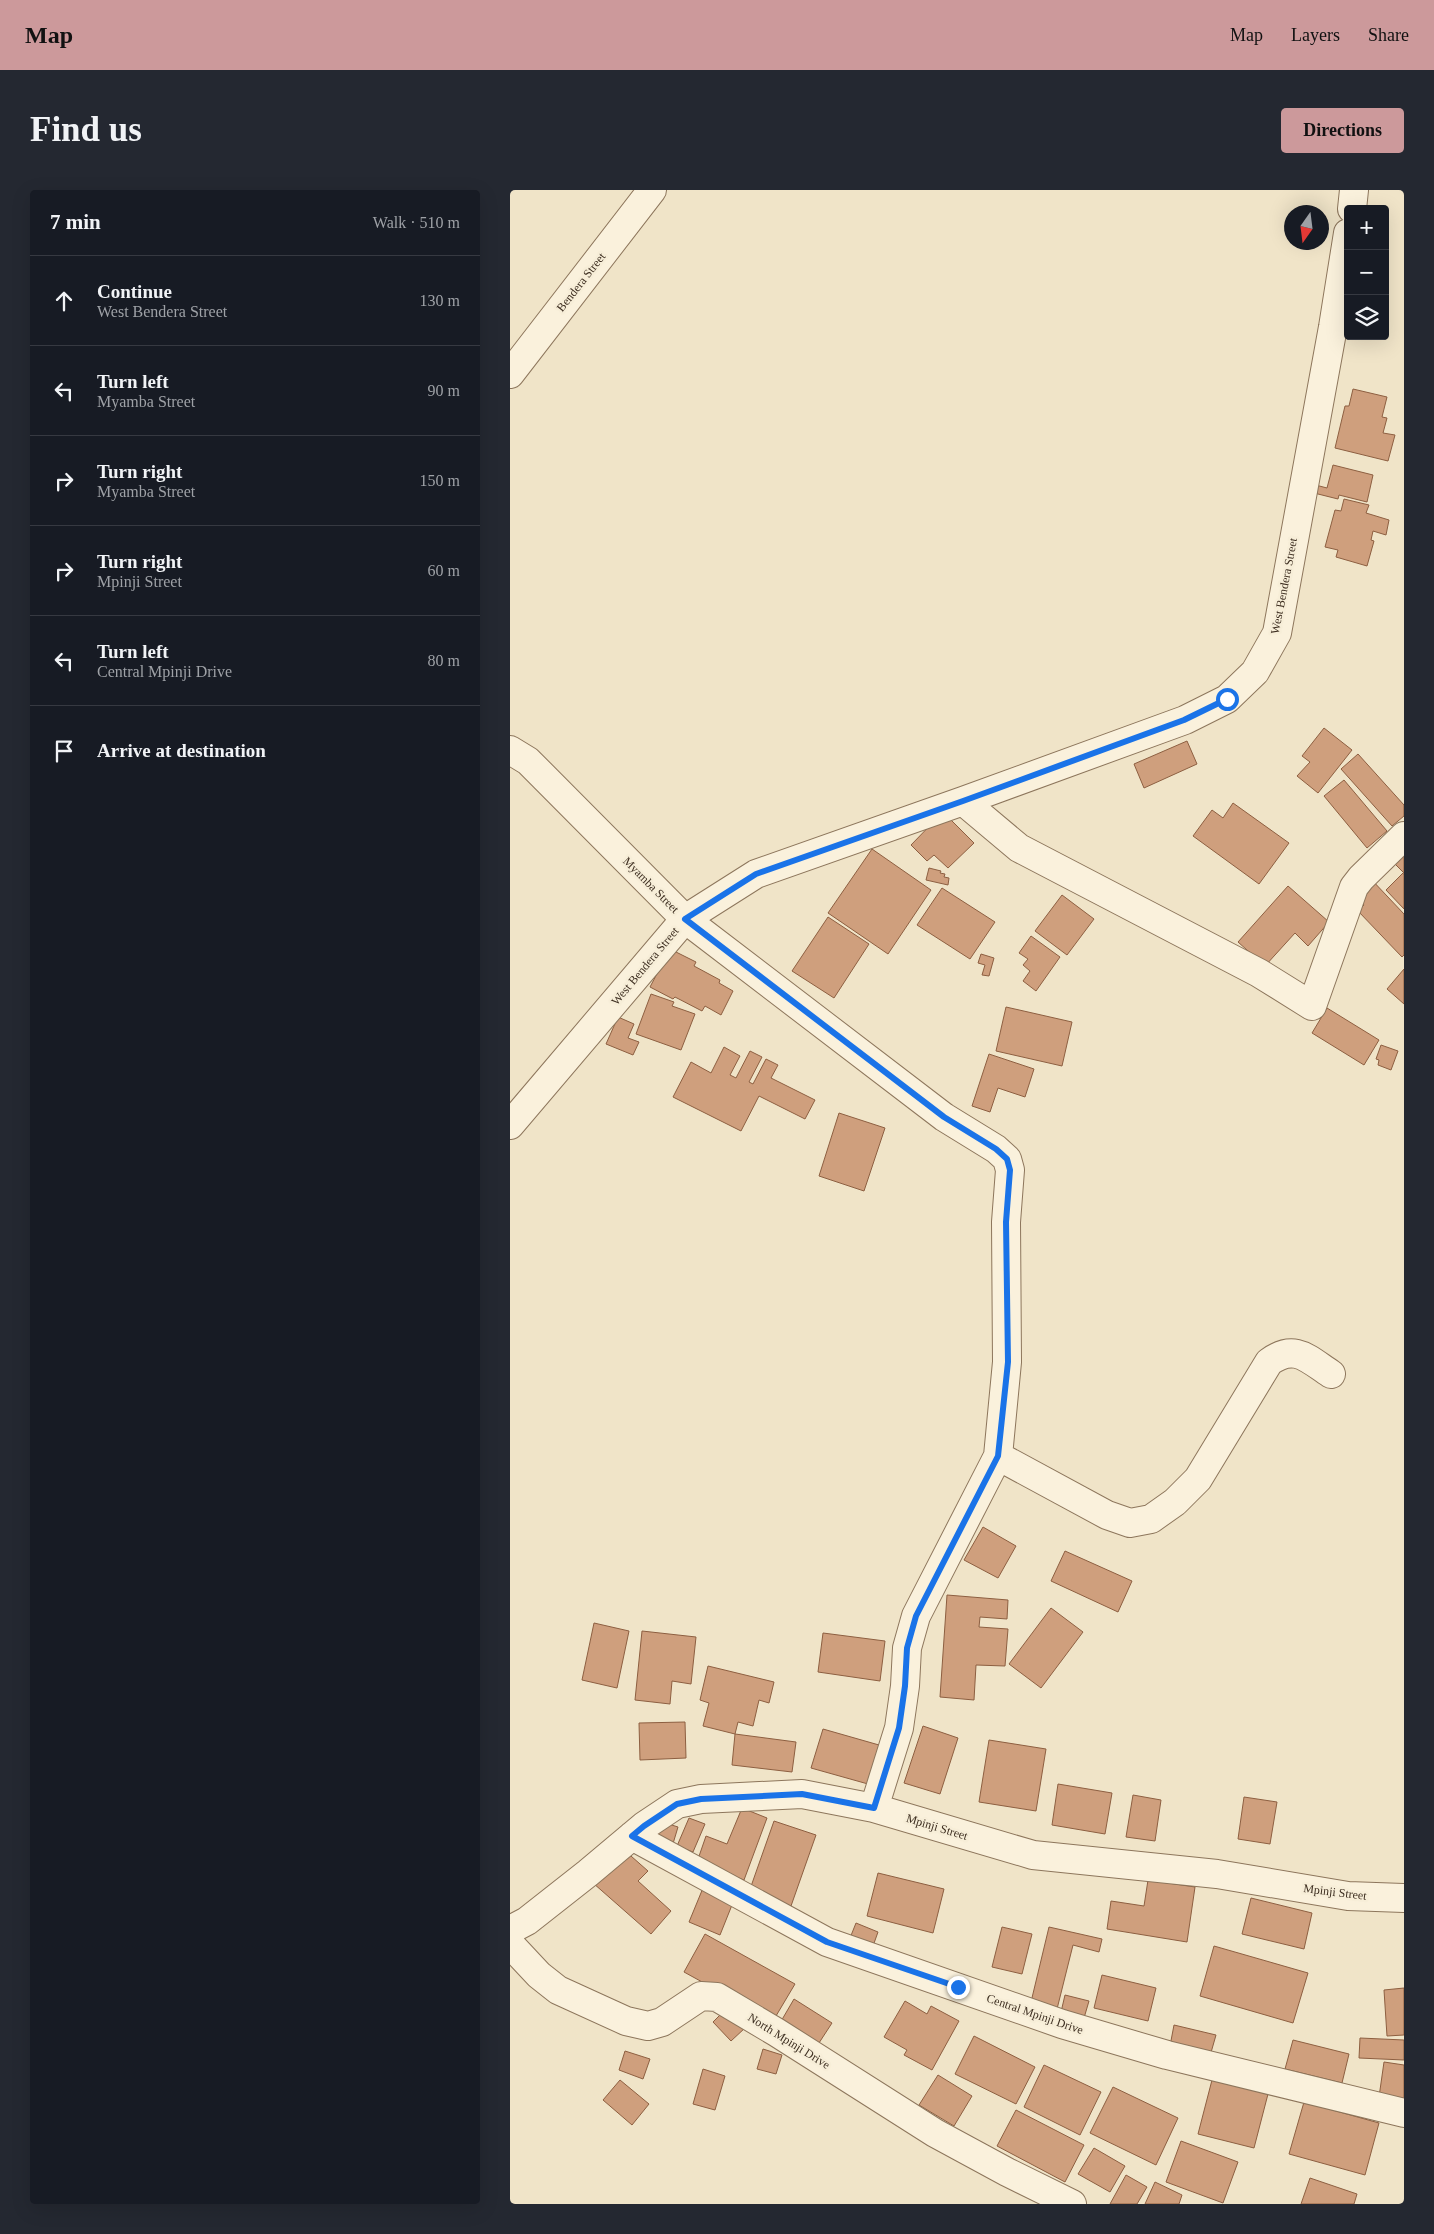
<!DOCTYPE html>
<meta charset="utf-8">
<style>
body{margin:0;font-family:Georgia,serif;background:#242831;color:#f1f3f6}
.controls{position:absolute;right:15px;top:15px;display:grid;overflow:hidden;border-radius:5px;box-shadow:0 5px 20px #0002}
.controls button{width:45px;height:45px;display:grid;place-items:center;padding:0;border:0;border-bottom:1px solid #363941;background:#171b24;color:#f1f3f6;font:25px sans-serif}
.compass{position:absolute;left:774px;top:15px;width:45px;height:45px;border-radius:50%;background:#171b24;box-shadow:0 5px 20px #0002;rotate:194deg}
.stop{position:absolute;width:15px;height:15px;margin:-11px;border:4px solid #1a73e8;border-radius:50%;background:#fff}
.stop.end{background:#1a73e8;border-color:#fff;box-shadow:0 1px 5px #0008}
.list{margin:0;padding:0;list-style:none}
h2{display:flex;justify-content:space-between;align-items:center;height:65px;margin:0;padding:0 20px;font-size:21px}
h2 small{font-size:16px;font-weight:400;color:#9ea1a6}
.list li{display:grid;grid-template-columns:32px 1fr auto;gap:15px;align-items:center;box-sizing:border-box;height:90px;padding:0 20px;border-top:1px solid #363941}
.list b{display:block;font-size:19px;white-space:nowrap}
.list p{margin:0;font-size:16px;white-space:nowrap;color:#9ea1a6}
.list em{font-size:16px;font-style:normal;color:#9ea1a6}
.icon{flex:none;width:28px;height:28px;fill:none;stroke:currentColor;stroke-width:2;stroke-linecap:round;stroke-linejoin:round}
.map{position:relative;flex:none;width:894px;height:2014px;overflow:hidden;border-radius:5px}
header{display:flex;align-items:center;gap:30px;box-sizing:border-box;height:70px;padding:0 25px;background:#cc999b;color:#111}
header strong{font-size:24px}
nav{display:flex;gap:28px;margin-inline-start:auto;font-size:18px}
.intro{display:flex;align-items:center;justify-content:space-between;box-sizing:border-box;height:120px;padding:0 30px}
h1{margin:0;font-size:35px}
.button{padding:12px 22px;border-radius:5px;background:#cc999b;color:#111;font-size:18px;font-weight:700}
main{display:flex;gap:30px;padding:0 30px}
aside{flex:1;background:#171b24;border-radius:5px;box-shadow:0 5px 20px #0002}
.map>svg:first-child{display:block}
.building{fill:#cf9f7d;stroke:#8d5f41}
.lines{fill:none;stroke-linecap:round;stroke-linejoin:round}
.street-casing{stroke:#8d765c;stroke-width:30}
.street{stroke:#faf1dc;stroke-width:28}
.route{stroke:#1a73e8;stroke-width:6}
.labels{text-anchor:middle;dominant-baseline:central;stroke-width:5;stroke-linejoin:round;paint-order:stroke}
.street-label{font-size:12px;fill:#3d2e20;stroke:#f7eed8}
</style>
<header>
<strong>Map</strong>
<nav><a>Map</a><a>Layers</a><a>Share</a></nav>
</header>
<div class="intro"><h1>Find us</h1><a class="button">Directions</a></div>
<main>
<aside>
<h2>7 min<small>Walk · 510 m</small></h2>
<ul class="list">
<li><svg class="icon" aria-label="ahead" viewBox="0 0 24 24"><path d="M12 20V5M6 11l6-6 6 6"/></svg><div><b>Continue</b><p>West Bendera Street</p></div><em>130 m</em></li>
<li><svg class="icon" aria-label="left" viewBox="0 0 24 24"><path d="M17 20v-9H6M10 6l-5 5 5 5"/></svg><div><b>Turn left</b><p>Myamba Street</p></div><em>90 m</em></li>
<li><svg class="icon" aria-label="right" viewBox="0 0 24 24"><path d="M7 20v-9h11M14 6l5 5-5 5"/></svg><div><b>Turn right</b><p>Myamba Street</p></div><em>150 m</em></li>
<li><svg class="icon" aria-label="right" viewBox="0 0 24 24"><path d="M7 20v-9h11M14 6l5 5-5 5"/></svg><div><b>Turn right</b><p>Mpinji Street</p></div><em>60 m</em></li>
<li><svg class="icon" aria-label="left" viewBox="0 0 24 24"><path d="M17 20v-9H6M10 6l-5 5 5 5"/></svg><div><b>Turn left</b><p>Central Mpinji Drive</p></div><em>80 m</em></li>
<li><svg class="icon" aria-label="arrive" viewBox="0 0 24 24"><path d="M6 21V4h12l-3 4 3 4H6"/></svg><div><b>Arrive at destination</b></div></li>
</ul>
</aside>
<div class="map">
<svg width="894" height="2014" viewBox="0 0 894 2014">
<rect width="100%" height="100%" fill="#f0e4c8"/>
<path class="building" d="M843 199 877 207 872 227 877 228 873 243 885 245 878 271 825 258 835 216H839Z
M823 275 863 285 857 312 829 305 828 309 796 301 798 293 817 298Z
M834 309 859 315 856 323 879 330 876 345 863 341 861 350 864 351 857 376 826 367 828 360 815 357 825 320 831 321Z
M814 538 842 560 808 603 787 586 800 572 792 566Z
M677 551 687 574 634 598 624 574Z
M848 564 894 615V626L882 636 831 579Z
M834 590 877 641 857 658 814 606Z
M723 613 779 653 749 694 683 646 702 620 713 628Z
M433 622 464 653 438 678 424 665 417 671 401 655Z
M894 656V683L880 669Z
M362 659 421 700 378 764 318 723Z
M419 678 431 681 430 683 435 684 434 687 439 688 438 695 416 690Z
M893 683 894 685V719L876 700Z
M860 688 894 724V765L892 767 848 721 854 715 844 704Z
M778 696 819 732 798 756 785 743 755 776 728 752Z
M432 698 485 732 460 769 407 735Z
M552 705 584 729 557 765 525 741Z
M318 727 359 754 324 808 282 781Z
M521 746 550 767 526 801 513 791 520 781 513 775 518 769 509 763Z
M160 759 186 772 184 776 210 790 209 793 223 801 211 825 195 816 192 821 165 807 163 809 140 797Z
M471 764 484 768 479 786 472 785 475 775 468 773Z
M894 779V814L877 799Z
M141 804 164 812 162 816 185 824 171 860 126 844Z
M496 817 562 832 552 876 486 861Z
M817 818 869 850 854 875 802 843Z
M108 827 124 834 118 848 129 852 123 865 96 854Z
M871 855 888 861 881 880 868 875 869 870 866 869Z
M214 857 230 866 220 885 226 888 240 861 252 867 239 892 243 894 256 869 268 875 261 888 305 910 295 929 249 906 231 941 163 907 181 872 201 883Z
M479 864 524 879 515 907 488 898 480 922 462 916Z
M329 923 375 938 354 1001 309 986Z
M473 1337 506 1356 488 1388 454 1370Z
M555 1361 622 1391 608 1422 541 1391Z
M437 1405 498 1410 497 1429 470 1427 469 1437 498 1439 495 1476 466 1475 464 1510 430 1507Z
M541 1418 573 1442 531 1498 499 1474Z
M84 1433 119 1441 107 1498 72 1490Z
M132 1441 186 1447 181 1494 162 1491 160 1514 125 1510Z
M313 1443 375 1451 370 1491 308 1482Z
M198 1476 264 1492 259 1513 249 1510 243 1536 228 1532 225 1544 193 1536 199 1513 190 1510Z
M175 1532 176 1568 130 1570 129 1533Z
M413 1536 448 1548 430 1604 394 1593Z
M313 1539 369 1555 358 1594 301 1578Z
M225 1544 286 1552 282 1582 222 1575Z
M479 1550 536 1559 526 1621 469 1612Z
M548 1594 602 1603 595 1644 542 1635Z
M623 1605 651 1610 645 1651 616 1647Z
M734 1607 767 1612 760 1654 728 1649Z
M232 1618 257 1628 234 1690 187 1672 196 1646 217 1654Z
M179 1628 195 1634 183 1662 167 1656Z
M146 1630 168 1637 162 1657 140 1650Z
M264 1631 306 1645 281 1716 239 1702Z
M113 1659 138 1681 128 1691 161 1721 141 1744 83 1693Z
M368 1683 434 1699 423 1743 357 1726Z
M638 1690 685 1697 677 1752 597 1739 601 1711 634 1716Z
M193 1698 224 1710 210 1745 179 1732Z
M741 1708 802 1723 794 1759 732 1744Z
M346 1733 368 1742 363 1756 340 1748Z
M492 1737 522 1744 512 1784 482 1777Z
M539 1737 592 1749 589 1762 563 1755 547 1819 521 1812Z
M195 1744 285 1794 263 1831 174 1782Z
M704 1756 798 1783 783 1833 690 1806Z
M592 1785 646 1798 638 1831 584 1818Z
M894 1798V1845L877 1846 874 1800Z
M555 1805 579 1811 574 1828 551 1822Z
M284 1809 322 1833 307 1856 270 1833Z
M395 1811 417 1824 421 1816 449 1831 422 1880 394 1865 397 1860 374 1847Z
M216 1819 235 1838 221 1851 203 1832Z
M664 1835 706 1845 700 1866 660 1856Z
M464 1846 525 1877 506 1914 445 1884Z
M850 1848 894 1850V1870L849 1868Z
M783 1850 839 1864 832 1893 775 1879Z
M253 1859 272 1865 266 1884 247 1879Z
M115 1861 140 1869 133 1889 109 1880Z
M874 1872 894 1875V1918L868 1914Z
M534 1875 591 1902 570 1945 514 1917Z
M193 1879 215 1886 205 1920 183 1914Z
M428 1885 462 1906 444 1936 409 1915Z
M110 1890 139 1914 122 1935 93 1910Z
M702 1890 758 1904 744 1958 688 1944Z
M603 1897 668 1928 646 1975 580 1943Z
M794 1912 869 1933 855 1985 779 1964Z
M506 1920 574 1955 555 1992 487 1956Z
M671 1951 728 1972 713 2013 656 1992Z
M584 1958 615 1976 600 2002 568 1984Z
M616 1985 637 1997 627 2014H600Z
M800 1988 847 2004 844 2014H791Z
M645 1992 672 2005 669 2014H635Z"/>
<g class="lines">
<defs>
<path id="street" d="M842 19 844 0
M0 184 142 0
M0 560 18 571 175 729 434 927 486 959 497 969 500 980 496 1032 497 1172 488 1266 406 1426 397 1458 395 1496 389 1538 364 1618
M453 611 509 658 749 783 802 816 844 697 851 688 894 646
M0 935 175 729 246 684 453 611 675 530 717 509 745 482 767 443 823 137 838 43
M488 1266 597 1325 620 1333 641 1329 665 1312 688 1289 759 1172C785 1153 798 1169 821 1184
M122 1646 317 1752 552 1834 657 1865 894 1923
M0 1740 17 1731 78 1683 134 1636 167 1614 191 1609 292 1604 364 1618 523 1665 707 1684 838 1706 894 1708
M0 1754 29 1785 48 1800 116 1831 138 1836 152 1832 191 1806 207 1807 266 1842 425 1943 497 1982 562 2014"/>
</defs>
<use href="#street" class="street-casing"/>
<use href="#street" class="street"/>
</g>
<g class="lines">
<path class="route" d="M448 1797 317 1752 122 1646 134 1636 167 1614 191 1609 292 1604 364 1618 389 1538 395 1496 397 1458 406 1426 488 1266 498 1172 496 1032 500 980 497 969 486 959 434 927 175 729 246 684 453 611 674 530 717 509"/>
</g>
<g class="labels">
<g class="street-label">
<text transform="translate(71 92) rotate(-52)">Bendera Street</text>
<text transform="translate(774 396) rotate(-79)">West Bendera Street</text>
<text transform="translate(141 695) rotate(45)">Myamba Street</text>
<text transform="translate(135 776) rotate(-50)">West Bendera Street</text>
<text transform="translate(427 1637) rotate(17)">Mpinji Street</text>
<text transform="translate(825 1702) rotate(7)">Mpinji Street</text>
<text transform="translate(525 1824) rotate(19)">Central Mpinji Drive</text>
<text transform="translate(279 1851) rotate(32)">North Mpinji Drive</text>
</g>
</g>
</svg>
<div class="controls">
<button>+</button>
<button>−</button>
<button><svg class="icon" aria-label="layers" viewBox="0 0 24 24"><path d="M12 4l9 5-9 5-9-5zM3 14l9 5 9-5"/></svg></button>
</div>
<svg class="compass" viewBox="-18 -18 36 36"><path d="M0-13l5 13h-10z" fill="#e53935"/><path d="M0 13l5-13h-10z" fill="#9ea1a6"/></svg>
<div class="stop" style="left:717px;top:509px"></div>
<div class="stop end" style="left:448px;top:1797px"></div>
</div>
</main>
